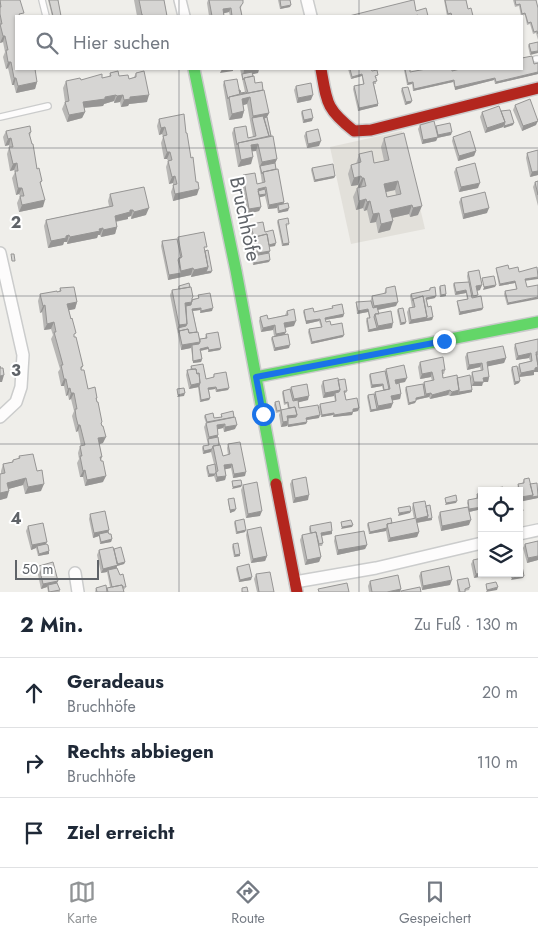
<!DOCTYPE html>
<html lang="de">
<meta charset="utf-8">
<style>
body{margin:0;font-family:Jost,sans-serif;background:#f6f6f7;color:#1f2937}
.controls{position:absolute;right:15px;bottom:15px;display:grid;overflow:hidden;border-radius:0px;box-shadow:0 1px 4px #0004}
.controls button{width:45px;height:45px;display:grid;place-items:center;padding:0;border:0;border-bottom:1px solid #e0e1e3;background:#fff;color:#1f2937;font:25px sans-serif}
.scale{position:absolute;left:15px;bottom:12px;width:84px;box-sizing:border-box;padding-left:5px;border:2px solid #5f6368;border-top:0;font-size:14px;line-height:18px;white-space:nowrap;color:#5f6368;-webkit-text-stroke:4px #fff;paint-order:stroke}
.stop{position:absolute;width:15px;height:15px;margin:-11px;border:4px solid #1a73e8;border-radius:50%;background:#fff}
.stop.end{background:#1a73e8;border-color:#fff;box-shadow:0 1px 5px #0008}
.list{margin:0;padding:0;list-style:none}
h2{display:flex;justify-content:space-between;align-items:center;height:65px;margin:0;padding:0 20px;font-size:21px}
h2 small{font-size:16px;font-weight:400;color:#747a83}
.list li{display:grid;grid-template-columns:32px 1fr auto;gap:15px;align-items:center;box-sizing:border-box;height:70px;padding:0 20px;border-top:1px solid #e0e1e3}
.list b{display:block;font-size:19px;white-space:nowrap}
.list p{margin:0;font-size:16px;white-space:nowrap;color:#747a83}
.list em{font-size:16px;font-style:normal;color:#747a83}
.icon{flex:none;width:28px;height:28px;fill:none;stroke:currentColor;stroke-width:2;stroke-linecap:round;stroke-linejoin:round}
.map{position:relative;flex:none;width:538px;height:592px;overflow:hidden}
.search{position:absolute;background:#fff;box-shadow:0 1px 4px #0004;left:15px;right:15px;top:15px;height:55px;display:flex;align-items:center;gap:12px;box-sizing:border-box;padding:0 18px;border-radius:0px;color:#747a83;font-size:19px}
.sheet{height:275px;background:#fff}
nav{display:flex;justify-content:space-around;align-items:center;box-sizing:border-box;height:70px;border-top:1px solid #e0e1e3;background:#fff;font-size:14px;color:#747a83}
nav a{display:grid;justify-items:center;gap:2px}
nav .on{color:#919496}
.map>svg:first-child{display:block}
.education{fill:#e2e0da}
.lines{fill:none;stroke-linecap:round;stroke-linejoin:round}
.lane-casing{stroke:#cbcccc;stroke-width:8}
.street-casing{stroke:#cbcccc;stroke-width:14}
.fast-casing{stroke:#cacacb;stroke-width:14}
.jam-casing{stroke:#cacacb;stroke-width:14}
.lane{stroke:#fdfcfc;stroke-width:5.5}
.street{stroke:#fdfcfc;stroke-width:11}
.fast{stroke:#63d668;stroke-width:11}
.jam{stroke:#b3261e;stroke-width:11}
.wall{fill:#b8b7b5;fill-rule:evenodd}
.shaded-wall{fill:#969594}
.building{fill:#d6d5d3;stroke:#969594;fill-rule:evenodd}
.route{stroke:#1a73e8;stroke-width:6}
.grid{fill:none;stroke:#5f6368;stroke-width:1;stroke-opacity:0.55}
.labels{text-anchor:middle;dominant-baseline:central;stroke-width:4;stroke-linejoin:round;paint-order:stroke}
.street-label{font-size:20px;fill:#5f6368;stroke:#fff}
.grid-label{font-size:16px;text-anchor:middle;font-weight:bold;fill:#5f6368;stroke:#fff;stroke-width:4;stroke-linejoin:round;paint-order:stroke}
</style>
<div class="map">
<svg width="538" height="592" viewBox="0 0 538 592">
<rect width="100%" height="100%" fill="#efeeea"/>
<path class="education" d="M402 131 425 229 351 244 330 147Z"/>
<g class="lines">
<defs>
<path id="lane" d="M42 0 46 16
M536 59H538
M0 117 48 106"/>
<path id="street" d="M180 0 184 16
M307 0 311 16
M0 253 23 355 21 387 16 402 0 417
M519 534 538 530
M75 573 78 592
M295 582 376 568 482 543"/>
<path id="fast" d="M194 69 236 271 276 484
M256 377 538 322"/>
<path id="jam" d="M321 69C327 103 326 109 354 131L371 130 538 88
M276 484 297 592"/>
</defs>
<use href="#lane" class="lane-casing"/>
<use href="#street" class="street-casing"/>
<use href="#fast" class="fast-casing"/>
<use href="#jam" class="jam-casing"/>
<use href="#lane" class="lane"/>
<use href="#street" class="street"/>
<use href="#fast" class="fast"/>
<use href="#jam" class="jam"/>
</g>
<path class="wall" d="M0 0 16 16V69L37 82 35 89 16 93 14 85H12L8 68 6 69 3 57 5 52 3 42 0 43Z
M48 0H58L61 16H52Z
M134 0H164L167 16H137Z
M208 0H243L241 8 242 16H230L229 12 224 13V16H209L207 3Z
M278 0H290V7L280 9Z
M444 0H466L468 9 473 16H447Z
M513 0H532L538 8V40L536 33 533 34 530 24 527 25 525 15 521 16 519 6 515 7Z
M538 42 530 55 528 46 529 44Z
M538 63V74L495 84 494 80 455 90 453 82 413 91 412 84 407 85 404 70V69L410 72 452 71Z
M240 69H259L258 73 252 74 255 83 269 113 267 117 277 159 275 163 284 202V204L288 211 278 213 277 208 268 209 265 196 259 197 261 207 259 211 248 214 241 180 243 175 257 184 262 183 261 176 256 151H252L251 164 238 167 232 133 234 128 248 138 253 137 247 104 243 105 244 111 242 118 229 120 223 85 224 81 239 90 241 93 245 92Z
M348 69H371L372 71 377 78H376V84H374L378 104V106L358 111 353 89 354 86 363 84 362 76 351 79Z
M110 73 129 79 134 77 136 73 147 102 129 104 128 106 121 107 120 102 114 103V101L104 104 103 106 84 108 85 112 82 118 67 122 62 109 65 102 63 88 66 81 102 78 109 77Z
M296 86 311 100 297 103 294 90Z
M402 88 411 103 405 105 401 91Z
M515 105 536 125 522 131 513 110Z
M302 111 312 121 303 123 301 113Z
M501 111 513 125 504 128 503 127 485 133 480 117 482 112Z
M159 119 186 133 191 158 197 195 173 201 171 192 173 186V183L169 184 166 167 168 161 167 159H164L161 143 163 137 162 134 159 135 157 126Z
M420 125 436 128V126L451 135 437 138 436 141 422 144 418 129Z
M6 131 31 132 30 136 37 169 42 181 40 184 43 207 19 212 17 203 20 196 19 194 16 195 12 178 15 172 14 170 10 171 7 154 9 147V145L5 146 3 137Z
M306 132 319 146 307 148 304 136Z
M453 137 476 151 474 156 458 161 452 141Z
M384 138 418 215 410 217 409 214 392 218 390 230 378 233 376 222 370 223 367 210 364 211 363 208 356 210 353 197 357 188 361 187H358V185L351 186 348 174 351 165 356 164 359 154 374 163 384 161 381 147ZM395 190 396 195 387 197 386 192Z
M538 150V175L530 177 526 158 527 153Z
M312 168 335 176 334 178 314 182 311 170Z
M456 168 478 188 459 192 454 172Z
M538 181V206L533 187 535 182Z
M110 194 146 215 131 219V216L128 217V219L116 222 117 227 115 234 101 237 100 235H98L97 238 67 244V242H64L63 245 48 248 44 226 46 220 109 206 108 201Z
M461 198 487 213 463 219 459 202Z
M278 220 288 226H286L289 245 282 246 277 222Z
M251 224 265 232 275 246 269 247 270 251 269 253V262L253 265 252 258 253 256H256L250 227Z
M178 237 205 251 211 273 191 277V275L168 280 161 246 162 241 177 239Z
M496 268 509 269 519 272 525 281 507 305 504 294 505 291 516 289 515 283 499 286 496 270Z
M468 272 480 290 477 291V297L483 308 482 310 459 315 457 303V301L467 299 466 293 455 295 453 285 454 283 468 282 467 276Z
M179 286 193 297 192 299 198 298V295L212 311 200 313V310L193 311 197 332 200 339 205 338 206 334 221 348 220 350 208 352V349L201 351 202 359 201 362 193 363 191 348 181 350 170 295 172 290 178 289Z
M440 286 446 296 440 297 439 288Z
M60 288 77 302 75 309 69 310 74 337 83 366 81 370 88 389 97 398 96 401 102 422 101 425 103 443 99 444 102 457 101 461 103 482 85 486 83 477H80L77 463 79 459 78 453 80 446H81L78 431 76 432 72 416 74 411 71 399 69 400 68 395 66 396 64 386H61L58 372 60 369 51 339 53 335 51 329 44 330 42 312 40 313 38 301 40 294 59 292Z
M386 288 396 306 378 310 379 314 392 328 368 332 366 321 367 318H369L368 312 357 314 356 305V302H370L372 296 384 294Z
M430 288 435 298 426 300 428 307 433 317 432 320 409 324 407 312 409 308 412 307 410 296 411 294 429 290Z
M332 306 344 314 343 317 325 320 326 322 331 325 343 337 311 344 308 332 309 329 321 327 319 321 306 324 303 312 304 310 314 312 332 309Z
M398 309 406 322 405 324 400 325 397 311Z
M287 311 294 326 285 328V334L289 348 274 351 271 339 272 337 274 336 273 330 261 332 259 321 260 317 268 319 285 315Z
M538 339V372H534V375L519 377 518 368 519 364 530 361 529 358 516 360 514 348 515 344Z
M467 353 506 358 504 363 487 366 489 377 488 382H483L482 386H472L471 377 472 372 481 371 480 367 467 370 465 357Z
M420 362 445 370 444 374H443V378H457L472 390V392L450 396 448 395 430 399 429 397 416 400 415 403 408 405 405 390 406 387 423 384 424 382 432 381 431 377 420 379 418 367Z
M191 366 206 379 213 378 214 374 228 390 216 392 215 389 209 390 210 398 209 400 200 402 198 387 189 389 186 375 187 370H190Z
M512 367 519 383 514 385 511 370Z
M386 369 405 382 399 383 401 394 400 399 392 400 391 408 370 412 367 397 368 395 374 394 375 392 383 390 382 386 371 388 369 376 370 374 385 371Z
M338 380 347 391 346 393H345L346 400 359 408 358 411 353 412 352 415 333 417V415L321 417 319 407 320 404 335 401 334 396 323 398 321 386 323 381Z
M291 387 308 400 298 402 299 408 319 418 307 420 306 424 288 427 287 425V426L281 427 279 415 280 412 276 413 274 405 275 402 281 410 288 409 287 404 284 405 282 393 283 391 290 389Z
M221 414 235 429 224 432 223 428 217 429 218 437 223 456 228 455 227 448 228 444 245 476 233 478 231 468 225 469 226 476 225 480 216 482 214 476 208 477 206 468 207 466 214 464 211 452 203 454 202 448 203 446 208 445 204 427 206 423 204 417 205 415 214 418 221 417Z
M19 456 41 491 25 494 23 485 8 489 7 498 0 500V474H1V471L3 464 12 462 13 460 18 459Z
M524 479 530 484 538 498 521 501 523 511 522 515 519 516V491H515L517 490 518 484H522Z
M292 480 308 500 293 503 290 484Z
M243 485 260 516 246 518 241 490Z
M482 493V509L469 512V525L441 531 438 517 440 512 468 507 467 503 468 500 476 499 477 494Z
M228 499 235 511 230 513 228 501Z
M413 503 426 506 432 520 417 523 419 532 417 537 388 542 386 531 369 534 367 525 368 523H392L414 519 412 508Z
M90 514 109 530V534L112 539 111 542 100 544 99 536 93 538 89 519Z
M235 521 245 532 236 534 234 523Z
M28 526 46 544 49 551V554L38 556 36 548 31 550 26 531Z
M310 526 332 531V534L322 536 323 543 322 546H319L321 557 319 562 305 565 300 540 302 535 310 534 309 529Z
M247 530 267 556 265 561 251 563 246 535Z
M335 536 367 545 365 549 337 555 334 541Z
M538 541V560L527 563 523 548 525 544Z
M233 544 240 556 234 557 232 547Z
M114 549 125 562 124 564 117 566V568L125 589 123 590 124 592H95L96 588 107 590V588L110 587 107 572 101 573 97 555 99 550Z
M473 560 482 573H499L474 578 471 564Z
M39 566 58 581 57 583 60 592H48L47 587 41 589 37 570Z
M237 567 251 580 239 582 236 569Z
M421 572 450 585 422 590 419 576Z
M256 574 274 592H257L254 579Z
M457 580 470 587 469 590 465 591V592H458L457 583Z
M370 581 401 589 400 592H369L368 586Z"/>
<path class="shaded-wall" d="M291 5 290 7 280 9 281 7Z
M231 8 229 12 221 14 223 9Z
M3 36H5L3 42 0 43Z
M538 51V53L530 55 531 52Z
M8 62H11L8 68 6 69Z
M222 69H233V71L220 73Z
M248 69H259L258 73 243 76 244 70Z
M538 72V74L495 84 496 82Z
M362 74V76L351 79 352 77Z
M14 78H16L14 85H12Z
M495 78 494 80 455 90V87Z
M454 80 453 82 413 91 414 89Z
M37 82 35 89 16 93 18 86Z
M413 82 412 84 407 85 408 83Z
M116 95 114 101 104 104 103 106 80 108 83 102Z
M123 95 120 102 114 103 117 96Z
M149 95 147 102 129 104 128 106 121 107 124 100 130 97Z
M313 95 311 100 297 103 298 98Z
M250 97 247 104 240 106 239 99Z
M412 101 411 103 405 105 406 102Z
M378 104V106L358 111 359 108Z
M244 111 242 118 229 120 232 114Z
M85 112 82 118 67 122 69 115Z
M269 113 266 119 252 118 250 122 253 116Z
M313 118 312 121 303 123 304 120Z
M538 121 536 125 522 131 523 126Z
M505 122 503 127 485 133 487 128Z
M514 123 513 125 504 128V126Z
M165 127 162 134 159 135 161 128Z
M452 132 451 135 437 138 438 135Z
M438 137 436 141 422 144 423 140Z
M11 138 9 145 5 146 8 139Z
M321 141 319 146 307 148 308 144Z
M268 143 258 145 256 151 248 152 238 144Z
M476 151 474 156 458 161 459 156Z
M167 152H170L167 159H164Z
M253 157 251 164 238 167 241 160Z
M277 159 274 166H260L262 162Z
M17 163 14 170 10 171 13 164Z
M538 171V175L530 177 532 172Z
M175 176 173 183 169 184 172 177Z
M335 176 334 178 314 182 315 180Z
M361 176 358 185 351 186 354 178Z
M362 178H364L361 187H358Z
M398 181 395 190 381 193 384 184Z
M480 183 478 188 459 192 461 187Z
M266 187 264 191 257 193 258 189Z
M18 188H22L19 194 16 195Z
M199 189 197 195 173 201 175 194Z
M266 194 265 196 257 198 258 195Z
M366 199 363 208 356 210 359 201Z
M45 200 43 207 19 212 22 205Z
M370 201 367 210 364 211 367 202Z
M284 202 283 206 278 205 277 208 268 209 269 205Z
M412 205 409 214 387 219 390 210Z
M422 206 418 215 410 217 413 208Z
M261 207 259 211 248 214 249 209Z
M149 208 146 215 131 219 134 212Z
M289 208 288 211 278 213 279 211Z
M489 208 487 213 463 219 464 214Z
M130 210H133L131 216 128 217V219L112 222 115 216Z
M379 213 376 222 370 223 373 214Z
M393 221 390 230 378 233 381 224Z
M117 227 115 234 101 237 103 230Z
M103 228 100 235H98L97 238 67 244 70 237Z
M69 235 67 242H64L63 245 48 248 51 241Z
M276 243 275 246 267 247V245Z
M289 243V245L282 246 283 244Z
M270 251 268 255 256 258 258 253Z
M270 260 269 262 253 265 254 263Z
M208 267 205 274 191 277 194 270Z
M193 268 191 275 168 280 169 275 181 273V271Z
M212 271 211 273 205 274 206 272Z
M538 277V279L524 281 525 279Z
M515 281V283L499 286 500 284Z
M482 285 480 290 475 291 476 286Z
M496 285 495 287 483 290 484 287Z
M466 290V293L455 295 456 292Z
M446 294V296L440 297 441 295Z
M436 296 435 298 425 300 426 298Z
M538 297V299L507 305 508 303Z
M77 302 75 309 65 311 67 304Z
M192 302 191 307 185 308V303Z
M398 302 396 306 372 311 374 306Z
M45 305 42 312 40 313 43 306Z
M201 308 200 310 192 311V309Z
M213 308 212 311 200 313 201 311Z
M483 308 482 310 459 315 460 312Z
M368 309V312L357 314 358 311Z
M344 314 343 317 324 320 325 318Z
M427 317H433L432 320 409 324 411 320Z
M320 319 319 321 306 324V321Z
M296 321 294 326 282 328 284 323Z
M54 322 51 329 44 330 47 324Z
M406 322 405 324 400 325 401 323Z
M393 323 392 328 368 332 369 330 377 328 378 326Z
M187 324 185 328H178L177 330 179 325Z
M275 325 273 330 261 332 263 328Z
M286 332 284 336 275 338 276 334Z
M344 335 343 337 311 344 312 342Z
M200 342 198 346 192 345 191 348 181 350 182 345Z
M290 345 289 348 274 351 275 348Z
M208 347V349L199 351 200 349Z
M221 348 220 350 208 352 209 350Z
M531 353 529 358 516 360 518 356Z
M506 358 504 363 485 367 487 362Z
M202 359 201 362 193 363V361Z
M482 363 480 367 467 370 469 365Z
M538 367V372H534V375L519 377 521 373Z
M432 372 431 377 420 379 422 374Z
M4 375 2 382H0V376Z
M489 377 488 382H483L482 386H472L474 382 483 378Z
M407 378 405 382 394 384 395 380Z
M64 379H66L64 386H61Z
M520 381 519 383 514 385 515 382Z
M200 383 199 387 189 389 191 385Z
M383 384 382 386 371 388 372 385Z
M216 387 215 389 207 390 208 388Z
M70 388 68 395 66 396 68 389Z
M229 388 228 390 216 392 217 390Z
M340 390 339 395 335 393 334 396 323 398 325 393Z
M450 390 448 395 430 399 432 395Z
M459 390 458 395 450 396 452 392Z
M472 390V392L458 395 459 392Z
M71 393H74L71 399 69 400Z
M185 393 184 396 177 397 178 395Z
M431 393 429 397 415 400 416 398 425 396 426 394Z
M401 394 400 399 390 401 391 396Z
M309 396 308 400 292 404 294 399Z
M210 398 209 400 200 402 201 400Z
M416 401 415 403 408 405 409 403Z
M393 403 391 408 370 412 371 410 377 409 378 406Z
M359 408 358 411 353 412V409Z
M353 412 352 415 333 417 334 415Z
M334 413 333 415 321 417 322 415Z
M297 415 295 419 287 421V416Z
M320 415 319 418 306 420V418Z
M288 421 287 426 281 427 283 422Z
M307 422 306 424 288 427V425Z
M225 424 223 428 215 430 217 425Z
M78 425H80L78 431 76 432Z
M237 425 235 429 224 432 225 427Z
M218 435 217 440 208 439 209 437Z
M106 437 103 443 96 445 98 438Z
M212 449 211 452 203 454 204 451Z
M232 464 231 468 222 470 224 465Z
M85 470 83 477H80L83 471Z
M246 472 245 476 233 478 234 474Z
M209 474H215L214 476 208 477Z
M106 476 103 482 85 486 87 480Z
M226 476 225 480 216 482 217 477Z
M26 478 23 485 5 490 7 483Z
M44 484 41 491 25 494 28 487Z
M242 485 241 487 232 489 233 487Z
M9 491 7 498 0 500V493Z
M309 495 308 500 293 503 295 498Z
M533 495 538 496V498L519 502 521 497Z
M457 501 456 503 445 505 446 503Z
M482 507V509L469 512V509Z
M236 509 235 511 230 513V510Z
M262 511 260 516 246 518 248 514Z
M411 511 410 513 398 516 399 513Z
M523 511 522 515 519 516V512Z
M428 516 432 518V520L415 523 416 519Z
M471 520 469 525 441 531 442 526Z
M353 525 352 527 341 529 342 527Z
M387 528 386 531 369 534 370 532Z
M109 530 107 534H99V536L93 538 94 533Z
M246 530 245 532 236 534 237 532Z
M332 531V534L320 536 321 533Z
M419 532 417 537 388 542 390 538Z
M112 539 111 542 100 544 101 542Z
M47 542 45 546H37L36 548 31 550 32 545Z
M367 545 365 549 337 555 338 550Z
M49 551V554L38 556 39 554Z
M240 554V556L234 557 235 555Z
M267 556 265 561 251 563 253 559Z
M538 556V560L527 563 528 558Z
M321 557 319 562 305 565 307 560Z
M125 562 124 564 117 566 116 570H108L107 572 101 573 103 569Z
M482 573H499L474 578 476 574Z
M524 576 523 578 511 580 512 578Z
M252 577 251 580 239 582 240 580Z
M452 580 450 585 422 590 423 586Z
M58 581 56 585H48L47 587 41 589 43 584Z
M498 587 497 590 486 592 487 590Z
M401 589 400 592H387Z"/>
<path class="building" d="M0 0H20L24 13 19 14 20 16H16V69H35L37 82 18 86 16 78H14L11 62H8L6 50H8L5 36H3L0 24H2L0 14V7H1Z
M49 0H58L61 16H53Z
M139 0H164L167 16H143V15H142Z
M209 0H243V3L240 7 242 16H232L231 8 223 9 224 16H212Z
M280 0H290L291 5 281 7Z
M413 0H414L416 11 426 8 428 16H418V15L414 16H349Z
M445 0H466L468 9 471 8 473 16H452L451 13 448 14Z
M515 0H536L538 8V34L537 31 534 32 531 22 528 23 525 13 522 14 520 4 516 5Z
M538 42V51L531 52 529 44Z
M532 56 534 64 538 63V72L496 82 495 78 455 87 454 80 414 89 413 82 408 83 405 69H410V72L426 69H452V71L460 69H522V58Z
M350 69H371L372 71 377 70 378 75 375 76 377 81 373 82 378 104 359 108 354 86 364 84 362 74 352 77Z
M118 71 119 76 128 75 129 79 136 77V73L144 71 149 95 130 97V99L124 100 123 95 117 96 116 95 105 97V99L83 102 85 112 69 115 65 102 69 101 66 81 80 78 81 80 102 74V78L111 76 110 73Z
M252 72 253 76 244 78 243 80 242 74Z
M254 76 255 83 262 82 263 90 248 93 244 78Z
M237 79 240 94 229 97 228 99 224 81Z
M311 83 313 95 298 98 296 86Z
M408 87 412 101 406 102 402 88Z
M239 90H240L241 93 246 92 247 93 240 94Z
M264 90 269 113 253 116 250 97 242 99 244 111 232 114 229 97Z
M530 99 538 121 523 126 515 105Z
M499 106 505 122 487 128 482 112Z
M311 109 313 118 304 120 302 111Z
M510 110 514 123 504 126 505 122 501 111Z
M184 114 186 133H187L191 158 193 157 196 182H198L199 189 175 194 173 185 177 184 175 176 172 177 168 161 172 160 170 152H167L163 136 167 135 165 127 161 128 159 119Z
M263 116 269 136 238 143 237 145 234 128 246 126 248 138 256 136 252 118Z
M267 117 271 136H269L264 118Z
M434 121 438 137 423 140 420 125Z
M450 123 452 132 438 135 436 126Z
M30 126 31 132 29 133 32 144H33L37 169 39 168 42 181 40 182 45 200 22 205 20 196H24L22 188H18L15 171H18L17 163 13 164 9 147H13L11 138 8 139 6 131Z
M318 129 321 141 308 144 306 132Z
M470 131 476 151 459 156 453 137Z
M404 133 422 206 413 208 412 205 390 210 393 221 381 224 379 213 373 214 370 201 367 202 366 199 359 201 357 188 366 186 364 178H362L361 176 354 178 351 165 361 162 359 154 372 151 374 163 389 160 384 138ZM398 181 401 194 387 197 384 184Z
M273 136 277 159 262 162 258 144 251 145 253 157 241 160 238 143Z
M538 150V171L532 172 527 153Z
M275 163 276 169 263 172 262 174 260 166Z
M475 163 480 183 461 187 456 168Z
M333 164 335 176 315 180 312 168Z
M278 169 284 202 269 205 266 187 258 189 261 207 249 209 243 175 255 173 257 184 265 182 263 172Z
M538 181V195L535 182Z
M144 187 149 208 134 212 133 210H130V212L115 216 117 227 103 230V228L99 229 100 231 70 237 69 235 66 236V238L51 241 46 220 113 206 110 194Z
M265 189 266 194 259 195 258 191Z
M485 192 489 208 464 214 461 198Z
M288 203 289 208 279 211 278 205Z
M288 218 289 224H286L289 243 283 244 278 220Z
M263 222 265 232 273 230 276 243 269 245 267 234 255 237 254 239 251 224Z
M204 232 207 247H204L208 267 194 270 193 268 181 271 179 258 182 257 178 237Z
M267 234 270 251 258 253 255 237Z
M177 239 181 258H179L178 260 181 273 169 275 162 241Z
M208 250 212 271 206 272 208 267 205 251Z
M269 253 270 260 254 263 253 256Z
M11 254H14L15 261H12Z
M508 265 509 269 518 267 519 272 537 267 538 277 525 279 527 287 538 285V297L508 303 505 291 517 289 515 281 500 284 496 268Z
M479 270 482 285 476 286 478 295 473 296 468 272Z
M494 276 496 285 484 287 482 278Z
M469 282 472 298 481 296 483 308 460 312 457 301 468 299 466 290 456 292 454 283Z
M189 283 190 287 179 289V286Z
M445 285 446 294 441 295 440 286Z
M395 286 398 302 374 306 372 296 386 293V288Z
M74 287 77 302 67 304 71 319 72 318 76 333 74 334V337H76L83 366 81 367V370H84L88 389 95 387 97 398H96L97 402H98L102 422 101 423 102 426H103L106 437 98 438 102 457H100L101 461H103L106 476 87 480 85 470 83 471 80 456H82L80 446 85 445 80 425H78L76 417 75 409H77L74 393H71L70 388 68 389 66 379H64L61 365H63L54 332H56L54 322 47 324 45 305 43 306 40 294 57 291V292L61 291 60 288Z
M191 287 193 297 192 298V302L185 303 187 324 179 325 172 290Z
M435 287 436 296 426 298 428 307 431 306 433 317 426 319 427 317 423 296 413 299V301L411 294 430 290V288Z
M210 293 213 308 201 311V308L192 309 197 332 189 333 188 329 179 331V333L178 328 186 326 187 324 186 306 191 305 192 300 199 298 198 295Z
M423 296 427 317 411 320 409 308 415 307 413 299Z
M371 301 373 308 377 307 379 314H375L374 317 377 328 369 330 367 318H370L368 309 358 311 356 302Z
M342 304 344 314 325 318 326 322 330 321 331 325 342 323 344 335 312 342 309 329 322 327 320 319 306 321 304 310 313 308 314 312 333 308 332 306Z
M403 308 406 322 401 323 398 309Z
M294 309 296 321 284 323 286 332 276 334 275 325 263 328 260 317 267 315 268 319 288 315 287 311Z
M391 311 393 323 378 326 375 314Z
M188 329 189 333 198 332 200 342 182 345 179 331Z
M218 332 221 348 209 350 208 347 200 349 202 359 193 361 192 345 199 344 200 342V339L207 338 206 334Z
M288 334 290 345 275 348 272 337Z
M538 339V352H536L538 367 535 368V370L521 373 519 364 532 361 531 353 518 356 515 344Z
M503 346 506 358 487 362 489 377 483 378 484 382H474L472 372 483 370 482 363 469 365 467 353Z
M536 354H538V365Z
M443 357 445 370H442L443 378 457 375 459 390 452 392 450 390 432 395 431 393 426 394 424 382 434 380 432 372 422 374 420 362Z
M203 364 206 379 214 377V374L226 372 229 388 217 390 216 387 208 388 210 398 201 400 199 386 200 383 199 373 197 374 196 369H192L191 366Z
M404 365 407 378 395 380 396 384 399 383 401 394 391 396 393 403 378 406 375 392 390 389 386 369Z
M0 366V368H3L4 375 0 376Z
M517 366 520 381 515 382 512 367Z
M196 369 197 374 199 373 200 383 191 385 187 370Z
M385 371 389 389 384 390 383 384 372 385 370 374Z
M470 375 472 390 459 392V390L457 378Z
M338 378 340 390 325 393 323 381Z
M345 379 347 391H344L346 400 357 398 359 408 353 409V412L334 415V413L322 415 320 404 336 401 335 393 339 392 340 390 338 380Z
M307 384 309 396 294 399 291 387Z
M423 384 425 396 416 398V401L409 403 406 387Z
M184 388 185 393 178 395 177 389Z
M290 389 293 401 298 400 299 408 318 405 320 415 306 418 307 422 288 425V418L296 417 297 415 295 407 289 408 288 402 285 403 283 391Z
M374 394 377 409 371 410 368 395Z
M279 401 281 410 277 411 275 402Z
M295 407 297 415 287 416 288 421 283 422 281 410Z
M233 411 234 417 207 422 205 415 213 413 214 418 222 417 221 414Z
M235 417 237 425 225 427V424L217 425 218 435 209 437 206 423Z
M218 437 219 445 213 446 212 449 204 451 203 446 209 445 208 439Z
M240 442 246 472 234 474 232 464 224 465 226 476 217 477 216 472 218 471 213 446 220 445 223 456 230 454 228 444Z
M33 454 37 471 42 470 44 484 28 487 26 478 7 483 9 491 0 493V474L5 473 3 464 13 462V460L20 458 19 456Z
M215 464 216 472 215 474H209L207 466Z
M306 477 309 495 295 498 292 480Z
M529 478 533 495 521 497 518 484 524 483V479Z
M241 480 242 485 233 487 232 481Z
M257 482 262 511 248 514 243 485Z
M537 483 538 496 532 497 533 495 530 484Z
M503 487V491H497V488Z
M482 493V507L469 509 468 500 478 498 477 494Z
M456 495 457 501 446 503 445 498Z
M519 497H520L523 511 519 512Z
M234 498 236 509 230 510 228 499Z
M425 501 428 516 416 519 419 532 390 538 387 524 416 518 413 503Z
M430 505 432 518 427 519 428 516 426 506Z
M410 506 411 511 399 513 398 508Z
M468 507 471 520 442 526 440 512Z
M105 511 109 530 94 533 90 514Z
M391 518 392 523 387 524V528L370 532 368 523Z
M244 519 246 530 237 532 235 521Z
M351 520 353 525 342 527 341 522Z
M331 522 332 531 321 533 323 543 319 544 316 532 311 533 310 526Z
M43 523 47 542 32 545 28 526Z
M261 527 267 556 253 559 247 530Z
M364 531 367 545 338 550 335 536Z
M108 532 109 534H111L112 539 101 542 99 534Z
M316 532 321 557 307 560 302 535Z
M538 541V556L528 558 525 544Z
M238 543 240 554 235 555 233 544Z
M46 544 48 545 49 551 39 554 37 546Z
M113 547 118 565 103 569 99 550Z
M121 547 125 562 117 564 114 549Z
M482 558V573L476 574 473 560Z
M53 562 58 581 43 584 39 566Z
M249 564 252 577 240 580 237 567Z
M449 566 452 580 423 586 421 572Z
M519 566H522L524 576 512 578 511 573H519Z
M117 568 120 575 123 574 126 587H123L122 585 112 587 108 570Z
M270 572 274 592H259L256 574Z
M398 575 401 589 387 592H372L370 581Z
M468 578 470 587 465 589V592H460L457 580Z
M496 582 498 587 487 590 486 584Z
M57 583 60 590 49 592 48 585Z
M347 583 349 592H319L318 589Z
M106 585 107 592H97L96 588Z
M122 585 124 592H108L107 588Z
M247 587 248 592H242V588Z
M420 587 421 592H401V591Z"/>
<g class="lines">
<path class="route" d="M263 414 256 377 444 341"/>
</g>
<path class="grid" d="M179 0V16M359 0V16M179 69V592M359 69V592M0 148H538M0 296H538M0 444H538"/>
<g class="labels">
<g class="street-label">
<text transform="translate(245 219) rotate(78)">Bruchhöfe</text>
</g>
</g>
<g class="grid-label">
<text x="16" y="228">2</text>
<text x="16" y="376">3</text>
<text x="16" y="524">4</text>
</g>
</svg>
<div class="controls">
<button><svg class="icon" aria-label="locate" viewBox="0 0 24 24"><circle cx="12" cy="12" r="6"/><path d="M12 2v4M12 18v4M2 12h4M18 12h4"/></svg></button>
<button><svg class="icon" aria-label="layers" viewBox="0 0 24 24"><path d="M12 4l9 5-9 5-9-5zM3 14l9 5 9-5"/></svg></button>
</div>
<div class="scale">50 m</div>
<div class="stop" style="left:263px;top:414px"></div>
<div class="stop end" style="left:444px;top:341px"></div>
<div class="search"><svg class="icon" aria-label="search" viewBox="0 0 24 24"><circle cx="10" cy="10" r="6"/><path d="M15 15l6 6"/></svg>Hier suchen</div>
</div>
<section class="sheet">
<h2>2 Min.<small>Zu Fuß · 130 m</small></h2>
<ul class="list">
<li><svg class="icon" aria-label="ahead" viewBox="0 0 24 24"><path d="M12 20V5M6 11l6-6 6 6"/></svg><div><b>Geradeaus</b><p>Bruchhöfe</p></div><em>20 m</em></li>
<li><svg class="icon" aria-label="right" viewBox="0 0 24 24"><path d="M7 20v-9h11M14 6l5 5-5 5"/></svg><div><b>Rechts abbiegen</b><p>Bruchhöfe</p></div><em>110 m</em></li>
<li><svg class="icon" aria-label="arrive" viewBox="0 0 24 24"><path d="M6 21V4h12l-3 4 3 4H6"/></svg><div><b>Ziel erreicht</b></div></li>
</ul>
</section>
<nav>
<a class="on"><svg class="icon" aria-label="map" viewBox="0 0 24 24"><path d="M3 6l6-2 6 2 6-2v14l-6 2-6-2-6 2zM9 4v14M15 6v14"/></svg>Karte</a>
<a><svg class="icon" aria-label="directions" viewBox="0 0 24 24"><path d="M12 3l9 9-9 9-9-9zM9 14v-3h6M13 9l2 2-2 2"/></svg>Route</a>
<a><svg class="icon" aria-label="saved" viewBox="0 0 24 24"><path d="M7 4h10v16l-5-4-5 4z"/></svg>Gespeichert</a>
</nav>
